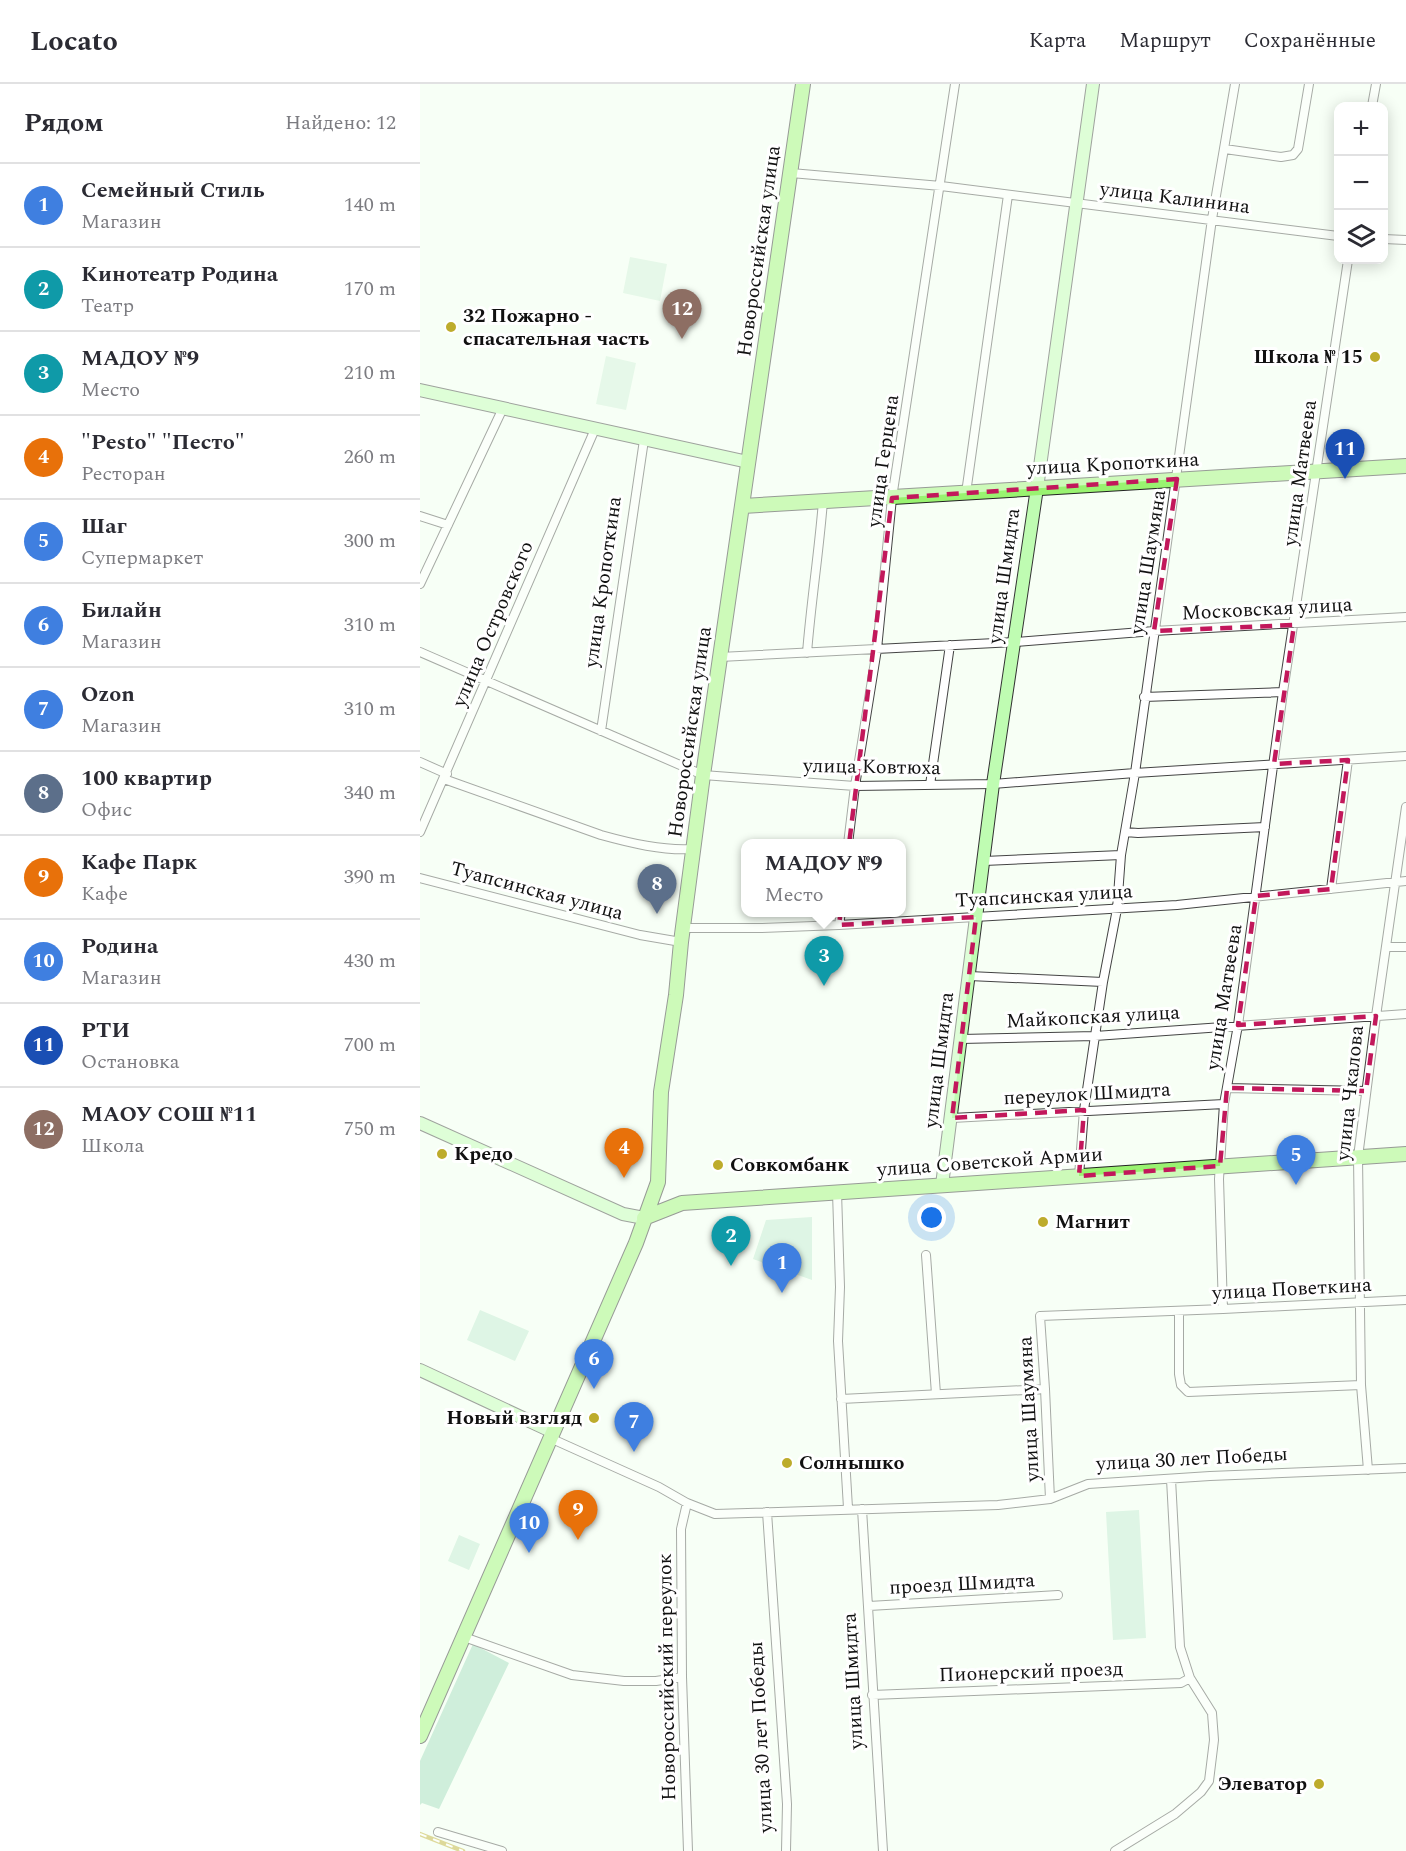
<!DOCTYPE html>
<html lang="ru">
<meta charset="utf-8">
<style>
body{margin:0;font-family:Spectral,serif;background:#f2f2f3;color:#2b2b33}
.controls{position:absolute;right:18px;top:18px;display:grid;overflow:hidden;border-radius:12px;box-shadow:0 3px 15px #0003}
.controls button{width:54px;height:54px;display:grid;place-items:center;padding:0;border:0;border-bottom:2px solid #e1e1e2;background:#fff;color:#2b2b33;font:30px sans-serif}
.you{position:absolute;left:512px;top:1134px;width:21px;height:21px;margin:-15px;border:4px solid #fff;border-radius:50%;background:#1a73e8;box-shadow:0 0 0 9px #1a73e833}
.badge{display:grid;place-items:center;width:39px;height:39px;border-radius:50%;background:#6d6530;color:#fff;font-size:20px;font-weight:700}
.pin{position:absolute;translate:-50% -50px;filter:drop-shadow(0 2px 3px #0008)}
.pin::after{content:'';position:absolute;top:32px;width:21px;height:18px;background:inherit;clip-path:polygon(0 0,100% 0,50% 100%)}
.popup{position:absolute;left:321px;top:755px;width:165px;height:78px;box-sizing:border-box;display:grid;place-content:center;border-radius:12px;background:#fff;filter:drop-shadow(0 2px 4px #0005);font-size:20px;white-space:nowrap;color:#7c7c81}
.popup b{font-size:22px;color:#2b2b33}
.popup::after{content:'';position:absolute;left:50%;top:100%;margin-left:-12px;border:12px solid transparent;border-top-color:#fff}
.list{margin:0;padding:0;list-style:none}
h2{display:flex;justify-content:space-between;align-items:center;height:78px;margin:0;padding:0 24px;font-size:26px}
h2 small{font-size:20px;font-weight:400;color:#7c7c81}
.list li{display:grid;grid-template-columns:39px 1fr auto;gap:18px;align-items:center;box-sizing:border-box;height:84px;padding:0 24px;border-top:2px solid #e1e1e2}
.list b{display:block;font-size:22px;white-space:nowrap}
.list p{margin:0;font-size:20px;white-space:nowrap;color:#7c7c81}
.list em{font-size:20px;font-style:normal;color:#7c7c81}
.icon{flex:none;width:33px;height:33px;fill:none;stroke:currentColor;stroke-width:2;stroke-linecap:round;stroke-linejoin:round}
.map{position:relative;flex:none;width:986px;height:1767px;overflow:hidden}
header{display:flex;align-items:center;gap:36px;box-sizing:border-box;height:84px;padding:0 30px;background:#fff;border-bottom:2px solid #e1e1e2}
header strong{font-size:28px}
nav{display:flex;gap:33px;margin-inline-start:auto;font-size:21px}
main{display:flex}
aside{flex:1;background:#fff}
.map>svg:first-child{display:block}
.green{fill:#bee9d0}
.forest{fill:#9ed9bb}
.pitch{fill:#d0f0d9}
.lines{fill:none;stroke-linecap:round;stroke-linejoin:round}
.street-casing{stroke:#444;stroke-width:10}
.secondary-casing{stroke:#333;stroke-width:14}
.primary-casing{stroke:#222;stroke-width:16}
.street{stroke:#fff;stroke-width:8}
.secondary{stroke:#bffcb2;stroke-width:12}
.primary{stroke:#99f370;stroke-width:14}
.rail-casing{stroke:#bdac2c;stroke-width:4.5}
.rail{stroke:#fff;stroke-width:2;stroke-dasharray:7;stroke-linecap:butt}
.marked{fill:none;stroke:#c2185b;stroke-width:4.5;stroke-dasharray:12 8;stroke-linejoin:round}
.poi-dot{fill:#bdac2c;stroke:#fff;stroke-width:2}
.labels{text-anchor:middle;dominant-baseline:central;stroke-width:6;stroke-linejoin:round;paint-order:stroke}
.street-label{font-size:20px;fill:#111;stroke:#fff}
.poi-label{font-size:20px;font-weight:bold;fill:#111;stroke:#fff;text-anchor:start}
</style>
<header>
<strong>Locato</strong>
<nav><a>Карта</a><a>Маршрут</a><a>Сохранённые</a></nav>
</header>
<main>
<aside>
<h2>Рядом<small>Найдено: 12</small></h2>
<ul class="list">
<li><span class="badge" style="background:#3f7fe0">1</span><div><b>Семейный Стиль</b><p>Магазин</p></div><em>140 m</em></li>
<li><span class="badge" style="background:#0f9aa8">2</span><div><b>Кинотеатр Родина</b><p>Театр</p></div><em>170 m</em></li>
<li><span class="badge" style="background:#0f9aa8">3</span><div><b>МАДОУ №9</b><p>Место</p></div><em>210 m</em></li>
<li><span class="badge" style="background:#e8710a">4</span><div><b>&quot;Pesto&quot; &quot;Песто&quot;</b><p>Ресторан</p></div><em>260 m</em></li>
<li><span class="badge" style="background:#3f7fe0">5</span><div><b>Шаг</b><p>Супермаркет</p></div><em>300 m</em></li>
<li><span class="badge" style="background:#3f7fe0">6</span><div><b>Билайн</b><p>Магазин</p></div><em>310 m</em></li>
<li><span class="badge" style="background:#3f7fe0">7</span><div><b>Ozon</b><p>Магазин</p></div><em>310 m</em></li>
<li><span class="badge" style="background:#5c6f8a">8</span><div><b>100 квартир</b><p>Офис</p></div><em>340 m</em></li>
<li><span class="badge" style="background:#e8710a">9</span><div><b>Кафе Парк</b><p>Кафе</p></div><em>390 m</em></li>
<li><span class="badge" style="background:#3f7fe0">10</span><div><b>Родина</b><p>Магазин</p></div><em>430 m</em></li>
<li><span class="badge" style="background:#1a4fb4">11</span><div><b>РТИ</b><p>Остановка</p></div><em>700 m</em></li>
<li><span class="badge" style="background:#8d6e63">12</span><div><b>МАОУ СОШ №11</b><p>Школа</p></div><em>750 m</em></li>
</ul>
</aside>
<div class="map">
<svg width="986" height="1767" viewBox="0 0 986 1767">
<rect width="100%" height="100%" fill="#f7fff5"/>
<path class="green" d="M392 1133V1196L333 1175 346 1136Z
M60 1226 109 1247 95 1277 47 1256Z
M719 1426 726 1554 693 1556 686 1428Z
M39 1451 60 1460 49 1486 28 1477Z"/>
<path class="forest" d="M53 1560 89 1579 19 1725 2 1719 0 1721V1677Z"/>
<path class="pitch" d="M210 173 247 180 240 217 203 209Z
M186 272 216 279 206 326 176 320Z"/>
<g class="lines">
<defs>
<path id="street" d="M952 22 956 0
M805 65 861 73 873 71 878 65 889 0
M371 89 521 102 918 152
M964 155 986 156
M546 409 588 111
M0 432 28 441
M0 500 83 324
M0 568 283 691 435 702 573 700 715 689 986 672
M387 569C391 518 399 468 403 417
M300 573 595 558 734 547 986 533
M724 613 863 608
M181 647 224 356
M0 678 27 690
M24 695 181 751C210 759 243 767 273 765
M510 701 530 561
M0 748 175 345
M705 748 718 749 845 743
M428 760 435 702 457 565 472 414 535 0
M564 777 701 771
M0 794 220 851 261 858
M911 805 928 676
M419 841 421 828
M263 844H341L419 841 757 821 986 797
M967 863H986
M549 892 683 898
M541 955 675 952 986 930
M807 1004 946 1007
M532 1034 804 1020
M659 1092 664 1026 683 898 697 825 701 771 715 689 792 135 815 0
M417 1108 420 1203 418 1257 428 1424
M506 1171 516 1310
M803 1225 799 1095 804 1020 818 941 863 608 928 176
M759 1227V1290L761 1301 768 1308 941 1301
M421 1315 625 1305
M130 1354 239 1403 267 1419 295 1430 578 1421 630 1415 668 1400 790 1392 986 1384
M948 1386 941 1301 938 1073 956 932 986 723
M630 1415 625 1305 620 1232 803 1225 986 1216
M267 1419 261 1445 262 1593 268 1767
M442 1425 463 1767
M347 1428 367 1720 366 1767
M449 1522 638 1511
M44 1553 152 1591 204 1597H236L262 1593
M452 1611 761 1599 770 1594
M18 1748 82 1767
M695 1767 755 1730 781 1708 789 1697 794 1656 792 1629 770 1594 760 1563 751 1395"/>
<path id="secondary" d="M0 306 328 378
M0 1039 203 1130 224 1134
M522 1101 573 700 617 404 673 0
M0 1286 133 1348"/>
<path id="primary" d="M323 422 986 382
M224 1134 262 1119 986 1070
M0 1652 216 1159 238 1098 241 1008 256 911 261 858 283 691 383 0"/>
</defs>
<use href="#street" class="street-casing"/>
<use href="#secondary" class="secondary-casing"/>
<use href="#primary" class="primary-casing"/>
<use href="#street" class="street"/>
<use href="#secondary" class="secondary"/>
<use href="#primary" class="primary"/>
<defs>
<path id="rail" d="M0 1750 43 1767"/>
</defs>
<use href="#rail" class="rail-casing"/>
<use href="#rail" class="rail"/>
</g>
<path d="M0 0H986V1767H0ZM757 395 734 547 874 541 854 680 928 676 911 805 836 812 818 941 956 932 946 1007 807 1004 800 1082 659 1092 664 1026 532 1034 556 833 419 841 472 414Z" fill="#f7fff5" fill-opacity=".55" fill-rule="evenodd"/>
<path class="marked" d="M757 395 734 547 874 541 854 680 928 676 911 805 836 812 818 941 956 932 946 1007 807 1004 800 1082 659 1092 664 1026 532 1034 556 833 419 841 472 414Z"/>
<g class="poi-dot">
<circle cx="31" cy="243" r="6"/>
<circle cx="955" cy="273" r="6"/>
<circle cx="22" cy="1070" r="6"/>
<circle cx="298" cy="1081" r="6"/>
<circle cx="623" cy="1138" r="6"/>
<circle cx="174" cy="1334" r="6"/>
<circle cx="367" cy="1379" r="6"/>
<circle cx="899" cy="1700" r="6"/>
</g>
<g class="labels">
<g class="street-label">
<text transform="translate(755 114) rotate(7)">улица Калинина</text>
<text transform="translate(339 167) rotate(-82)">Новороссийская улица</text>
<text transform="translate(463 377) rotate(-82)">улица Герцена</text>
<text transform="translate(693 380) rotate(-3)">улица Кропоткина</text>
<text transform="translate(880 389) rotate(-82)">улица Матвеева</text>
<text transform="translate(728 478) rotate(-81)">улица Шаумяна</text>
<text transform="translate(584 492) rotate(-82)">улица Шмидта</text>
<text transform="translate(183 498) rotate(-82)">улица Кропоткина</text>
<text transform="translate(847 525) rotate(-3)">Московская улица</text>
<text transform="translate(73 540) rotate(-67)">улица Островского</text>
<text transform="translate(270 648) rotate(-82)">Новороссийская улица</text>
<text transform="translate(452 683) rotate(1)">улица Ковтюха</text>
<text transform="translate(117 807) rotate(15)">Туапсинская улица</text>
<text transform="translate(624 812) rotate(-3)">Туапсинская улица</text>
<text transform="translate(804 913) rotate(-81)">улица Матвеева</text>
<text transform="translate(673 933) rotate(-3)">Майкопская улица</text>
<text transform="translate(519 976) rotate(-83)">улица Шмидта</text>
<text transform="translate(930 1009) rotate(-84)">улица Чкалова</text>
<text transform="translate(667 1010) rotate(-3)">переулок Шмидта</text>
<text transform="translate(570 1078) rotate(-4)">улица Советской Армии</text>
<text transform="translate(872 1205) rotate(-3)">улица Поветкина</text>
<text transform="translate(609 1325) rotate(-93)">улица Шаумяна</text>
<text transform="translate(772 1375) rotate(-3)">улица 30 лет Победы</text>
<text transform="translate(542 1500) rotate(-3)">проезд Шмидта</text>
<text transform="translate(611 1588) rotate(-2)">Пионерский проезд</text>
<text transform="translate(247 1593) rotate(-91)">Новороссийский переулок</text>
<text transform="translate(433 1597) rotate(-93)">улица Шмидта</text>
<text transform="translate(341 1653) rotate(-93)">улица 30 лет Победы</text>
</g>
<g class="poi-label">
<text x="43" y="232">32 Пожарно -<tspan x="43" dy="23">спасательная часть</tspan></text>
<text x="943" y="273" text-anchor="end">Школа № 15</text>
<text x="34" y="1070">Кредо</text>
<text x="310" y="1081">Совкомбанк</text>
<text x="635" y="1138">Магнит</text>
<text x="162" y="1334" text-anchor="end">Новый взгляд</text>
<text x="379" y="1379">Солнышко</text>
<text x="887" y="1700" text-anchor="end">Элеватор</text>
</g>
</g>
</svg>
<div class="controls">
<button>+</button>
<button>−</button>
<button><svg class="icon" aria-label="layers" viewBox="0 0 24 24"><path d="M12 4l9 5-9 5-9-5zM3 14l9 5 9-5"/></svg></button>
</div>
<div class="you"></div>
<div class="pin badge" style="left:362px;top:1209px;background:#3f7fe0">1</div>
<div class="pin badge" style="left:311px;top:1182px;background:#0f9aa8">2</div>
<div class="pin badge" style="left:404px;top:902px;background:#0f9aa8">3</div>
<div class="popup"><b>МАДОУ №9</b>Место</div>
<div class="pin badge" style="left:204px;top:1094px;background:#e8710a">4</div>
<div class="pin badge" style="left:876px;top:1101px;background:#3f7fe0">5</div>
<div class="pin badge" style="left:174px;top:1305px;background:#3f7fe0">6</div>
<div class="pin badge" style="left:214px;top:1368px;background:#3f7fe0">7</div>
<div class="pin badge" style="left:237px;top:830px;background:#5c6f8a">8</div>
<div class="pin badge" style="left:158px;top:1456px;background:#e8710a">9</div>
<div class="pin badge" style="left:109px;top:1469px;background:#3f7fe0">10</div>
<div class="pin badge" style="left:925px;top:395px;background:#1a4fb4">11</div>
<div class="pin badge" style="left:262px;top:255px;background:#8d6e63">12</div>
</div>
</main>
